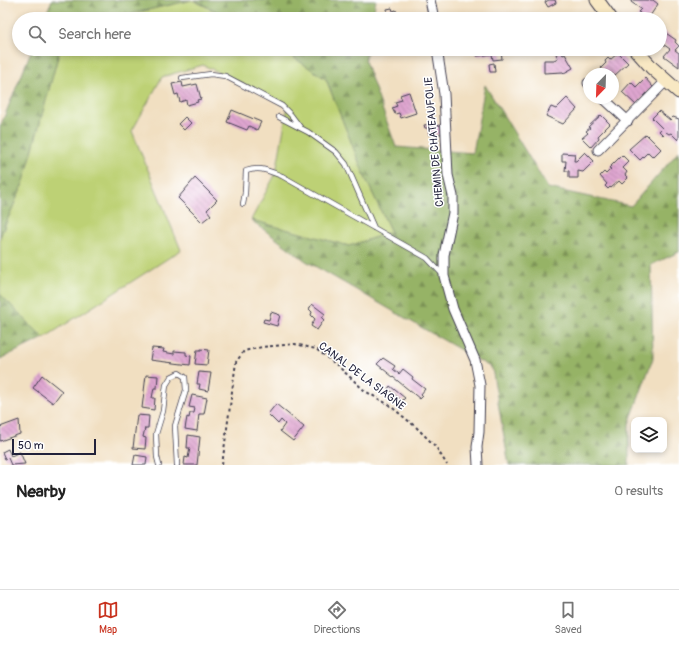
<!DOCTYPE html>
<style>
body{margin:0;font-family:Pangolin,sans-serif;background:#f6f6f6;color:#222}
.controls{position:absolute;right:12px;bottom:12px;display:grid;overflow:hidden;border-radius:8px;box-shadow:0 2px 6px #0003}
.controls button{width:36px;height:36px;display:grid;place-items:center;padding:0;border:0;border-bottom:1px solid #e0e0e0;background:#fff;color:#222;font:20px sans-serif}
.compass{position:absolute;left:583px;top:68px;width:36px;height:36px;border-radius:50%;background:#fff;box-shadow:0 2px 6px #0003;rotate:203deg}
.scale{position:absolute;left:12px;bottom:10px;width:84px;box-sizing:border-box;padding-left:4px;border:2px solid #22223b;border-top:0;font-size:11px;line-height:14px;white-space:nowrap;color:#22223b;-webkit-text-stroke:3px #fff;paint-order:stroke}
.list{margin:0;padding:0;list-style:none}
h2{display:flex;justify-content:space-between;align-items:center;height:52px;margin:0;padding:0 16px;font-size:17px}
h2 small{font-size:13px;font-weight:400;color:#767676}
.icon{flex:none;width:22px;height:22px;fill:none;stroke:currentColor;stroke-width:2;stroke-linecap:round;stroke-linejoin:round}
.map{position:relative;flex:none;width:679px;height:465px;overflow:hidden}
.search{position:absolute;background:#fff;box-shadow:0 2px 6px #0003;left:12px;right:12px;top:12px;height:44px;display:flex;align-items:center;gap:10px;box-sizing:border-box;padding:0 14px;border-radius:22px;color:#767676;font-size:15px}
.sheet{height:124px;background:#fff}
nav{display:flex;justify-content:space-around;align-items:center;box-sizing:border-box;height:56px;border-top:1px solid #e0e0e0;background:#fff;font-size:11px;color:#767676}
nav a{display:grid;justify-items:center;gap:2px}
nav .on{color:#c8321e}
.map>svg:first-child{display:block}
.grass{fill:#bdd174;stroke:#707a58}
.forest{fill:url(#forest-firs);stroke:#5c6a50}
.building{fill:url(#building-back-hatch)}
.lines{fill:none;stroke-linecap:round;stroke-linejoin:round}
.service-casing{stroke:#413e4f;stroke-width:6}
.minor-casing{stroke:#413e4f;stroke-width:11}
.secondary-casing{stroke:#413e4f;stroke-width:15}
.path{stroke:#413e4f;stroke-width:2;stroke-dasharray:3 3;stroke-linecap:butt}
.service{stroke:#fff;stroke-width:4.5}
.minor{stroke:#fff;stroke-width:9}
.secondary{stroke:#f8e8c3;stroke-width:13}
.labels{text-anchor:middle;dominant-baseline:central;stroke-width:3;stroke-linejoin:round;paint-order:stroke}
.street-label{font-size:11px;fill:#22223b;stroke:#fff}
</style>
<div class="map">
<svg width="679" height="465" viewBox="0 0 679 465">
<defs>
<pattern id="forest-firs" width="22" height="20" patternUnits="userSpaceOnUse"><rect width="22" height="20" fill="#96b366"/><path d="M5 1l3.5 6h-7zM16 11l3.5 6h-7z" fill="#7a9155"/></pattern>
<pattern id="building-back-hatch" width="6" height="6" patternUnits="userSpaceOnUse"><rect width="6" height="6" fill="#dfa6d0"/><path d="M-1 5l2 2M0 0l6 6M5-1l2 2" fill="none" stroke="#b487aa"/></pattern>
</defs>
<rect width="100%" height="100%" fill="#fff"/>
<filter id="ink" filterUnits="userSpaceOnUse"><feTurbulence type="fractalNoise" baseFrequency=".025" numOctaves="2"/><feDisplacementMap in="SourceGraphic" scale="8" xChannelSelector="R" yChannelSelector="G"/><feConvolveMatrix kernelMatrix="1 2 1 2 8 2 1 2 1" color-interpolation-filters="sRGB"/></filter>
<filter id="wash" filterUnits="userSpaceOnUse"><feTurbulence type="fractalNoise" baseFrequency=".012" numOctaves="4" result="noise"/><feDisplacementMap in="SourceGraphic" scale="16" xChannelSelector="R" yChannelSelector="G"/><feGaussianBlur stdDeviation="0.9" result="paint"/><feColorMatrix in="noise" values="0 0 0 0 0 0 0 0 0 0 0 0 0 0 0 0 0 1.4 0 .05"/><feComposite in="paint" operator="in"/></filter>
<g filter="url(#wash)">
<rect width="100%" height="100%" fill="#f1dfc1"/>
<path class="grass" d="M192 0 232 19H117L126 15Z
M60 49H281L326 79 365 177 391 232 349 246 251 220 276 173 288 105 203 65 162 77 132 131 181 250 44 338 0 294V237L24 181Z"/>
<path class="forest" d="M52 0H191L126 15 117 19H44Z
M194 0H376L372 19H232Z
M32 49H60L24 181 0 237V127Z
M281 49H367L365 61 396 147 473 153 485 85 548 188 631 206 679 151V252L651 265 653 358 629 424V465H509L492 368 306 261 251 220 349 246 391 232 365 177 326 79Z
M0 294 44 338 0 359Z"/>
<g id="blocks">
<path class="building" d="M549 0H555L556 3 548 7 545 2Z
M632 0H653L658 4 648 19H636L640 13 638 12 641 9 631 2Z
M392 8 393 11 396 10 398 19H389L387 9Z
M660 29 676 40 675 42 679 46 675 50 679 53V67L664 56 670 49 660 42Z
M476 49H501L502 59 493 60 492 54 477 56Z
M561 51 563 55 565 54 573 68 564 73 563 72 544 73V60H554L558 58 556 54Z
M618 53 628 63 613 77V74H606L601 68 606 63 605 61 608 58 610 60Z
M494 63 495 72H490L489 64Z
M645 78 653 87 636 105 622 92 631 82 636 87Z
M182 82 183 87 197 84 201 99 197 100 198 102 187 105 186 100 180 102 178 94 175 95 172 84Z
M409 92 416 113 401 118 399 113 395 114 392 108 397 106 395 102 402 100 400 95Z
M567 98 577 109 563 124 546 116 551 107 556 109Z
M232 110 261 122 257 130 249 126 247 130 227 122Z
M659 111 670 120 673 117 679 119V139L678 140 671 133 669 134 666 132 663 135 659 131 662 128 652 118Z
M601 115 610 124 598 136 599 138 591 147 582 138 588 133 586 131 590 128 588 127Z
M185 117 191 123 184 130 178 124Z
M431 124V126L441 125V134L429 135 428 128H425L424 125Z
M646 134 661 149 653 157 648 152 640 160 629 149Z
M585 152 594 161 583 172 578 171V178H569V171H565L566 161H562V153L575 154 574 161H576Z
M622 155 629 162 623 168 627 172 625 175 628 178 622 184 619 181 611 188 610 187 608 189 605 186 607 184 600 176 604 172 606 174 611 169 609 168Z
M195 178 217 200 207 210 211 215 202 222 178 198Z
M312 304 325 314 322 318 324 320 317 330 311 326 315 319 311 315 312 312 309 309Z
M271 312 280 315 277 326 263 322 264 319 269 320Z
M152 348 164 349 163 352 174 354V351L186 352V355L191 356 190 365 150 360Z
M201 349 209 350 207 365 195 364 197 350H201Z
M383 358 395 366 393 369 399 374 403 369 413 377 412 379 425 389 421 394 423 396 420 399 377 364Z
M199 372 211 373 208 391 199 389 200 384H197Z
M42 375 62 391 53 403 33 388Z
M146 375 158 376 157 388H154L152 398H155L154 410 142 408Z
M390 386 405 398 402 401 388 389Z
M192 395 207 398 204 414H199L197 431 185 429 187 417 189 418 190 413H194L195 408 189 407Z
M276 404 304 427 293 441 280 431 285 424 281 420 278 424 268 414Z
M137 415 149 416 148 428H145L143 437 146 438 145 449 133 448Z
M19 420 20 434 0 441V427Z
M188 435 200 437 197 465H184L185 457 188 458 190 448H187Z
M8 449 11 456 20 452 25 464 11 465 8 458 5 459 2 452Z
M135 455 147 457 146 465H133Z"/>
</g>
</g>
<g filter="url(#ink)">
<use href="#blocks" fill-opacity="0" stroke="#413e4f" stroke-width="1"/>
<g class="lines">
<defs>
<path id="service" d="M182 78 211 74 225 76 282 106 291 115 300 127
M279 117 308 132 336 152 346 164 374 228
M243 204 245 193 246 171C261 166 268 171 282 176L427 258 443 275
M159 465 157 457 156 434 163 411 166 385 171 377 179 373 185 377 186 390 175 426 177 465"/>
<path id="minor" d="M430 0 434 19
M437 49 444 94 448 175 453 196V213L444 255V276L453 309 475 360 480 385 479 432 477 447 478 465
M588 83 589 84
M603 98 628 121
M598 150 666 81"/>
<path id="secondary" d="M597 0 611 19
M635 49 652 68 679 92"/>
</defs>
<use href="#service" class="service-casing"/>
<use href="#minor" class="minor-casing"/>
<use href="#secondary" class="secondary-casing"/>
<path class="path" d="M222 465 236 362 244 351 262 347 295 344 316 349 338 366 365 391 389 405 416 427 436 447 447 465"/>
<use href="#service" class="service"/>
<use href="#minor" class="minor"/>
<use href="#secondary" class="secondary"/>
</g>
</g>
<g class="labels">
<g class="street-label">
<text transform="translate(434 142) rotate(-95)">CHEMIN DE CHATEAUFOLIE</text>
<text transform="translate(362 376) rotate(37)">CANAL DE LA SIAGNE</text>
</g>
</g>
</svg>
<div class="controls">
<button><svg class="icon" aria-label="layers" viewBox="0 0 24 24"><path d="M12 4l9 5-9 5-9-5zM3 14l9 5 9-5"/></svg></button>
</div>
<svg class="compass" viewBox="-18 -18 36 36"><path d="M0-13l5 13h-10z" fill="#e53935"/><path d="M0 13l5-13h-10z" fill="#767676"/></svg>
<div class="scale">50 m</div>
<div class="search"><svg class="icon" aria-label="search" viewBox="0 0 24 24"><circle cx="10" cy="10" r="6"/><path d="M15 15l6 6"/></svg>Search here</div>
</div>
<section class="sheet">
<h2>Nearby<small>0 results</small></h2>
<ul class="list">
</ul>
</section>
<nav>
<a class="on"><svg class="icon" aria-label="map" viewBox="0 0 24 24"><path d="M3 6l6-2 6 2 6-2v14l-6 2-6-2-6 2zM9 4v14M15 6v14"/></svg>Map</a>
<a><svg class="icon" aria-label="directions" viewBox="0 0 24 24"><path d="M12 3l9 9-9 9-9-9zM9 14v-3h6M13 9l2 2-2 2"/></svg>Directions</a>
<a><svg class="icon" aria-label="saved" viewBox="0 0 24 24"><path d="M7 4h10v16l-5-4-5 4z"/></svg>Saved</a>
</nav>
